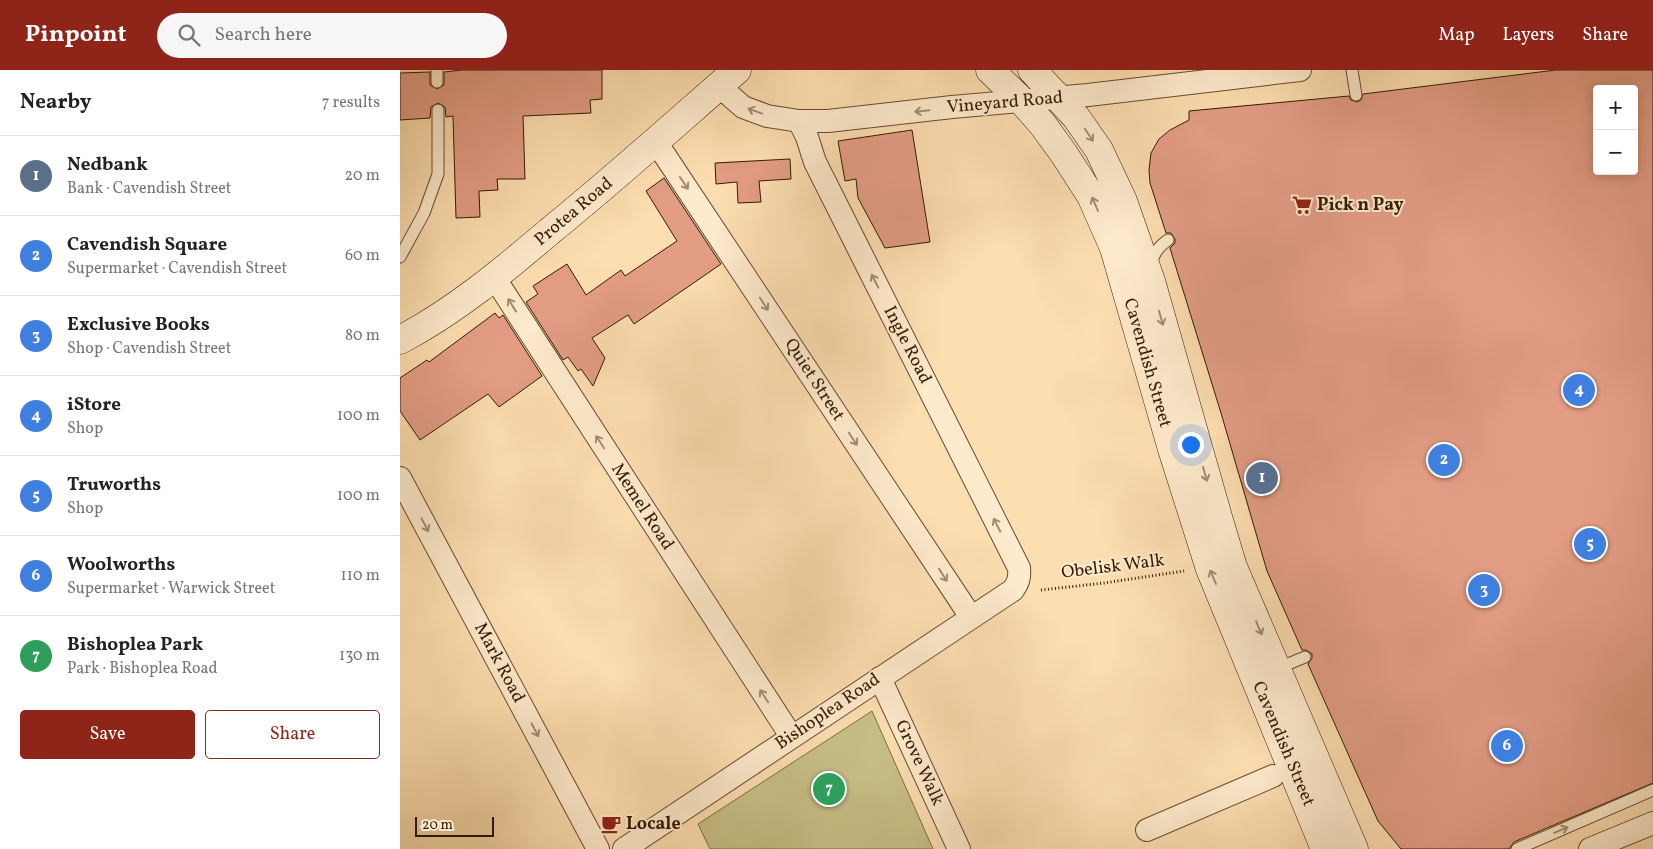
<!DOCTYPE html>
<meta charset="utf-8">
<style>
body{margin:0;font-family:Vollkorn,serif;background:#f6f6f6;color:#222}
.controls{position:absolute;right:15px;top:15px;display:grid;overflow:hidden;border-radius:5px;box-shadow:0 2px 12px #0003}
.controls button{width:45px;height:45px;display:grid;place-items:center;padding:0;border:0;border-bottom:1px solid #e0e0e0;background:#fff;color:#222;font:25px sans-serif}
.scale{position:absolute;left:15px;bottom:12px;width:79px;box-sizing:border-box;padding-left:5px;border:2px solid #321b02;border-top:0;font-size:14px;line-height:18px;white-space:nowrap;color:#321b02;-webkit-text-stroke:4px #feeacc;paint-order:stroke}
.you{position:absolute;left:790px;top:374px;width:18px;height:18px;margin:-12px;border:4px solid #fff;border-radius:50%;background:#1a73e8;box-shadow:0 0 0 8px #1a73e833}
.badge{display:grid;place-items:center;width:32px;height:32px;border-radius:50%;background:#8f2418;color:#fff;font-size:16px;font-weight:700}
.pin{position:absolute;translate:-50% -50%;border:2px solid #fff;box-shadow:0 1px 5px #0006}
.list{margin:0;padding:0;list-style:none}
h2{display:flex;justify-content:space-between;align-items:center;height:65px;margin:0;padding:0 20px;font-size:21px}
h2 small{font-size:16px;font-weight:400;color:#767676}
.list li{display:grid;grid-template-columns:32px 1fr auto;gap:15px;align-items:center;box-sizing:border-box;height:80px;padding:0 20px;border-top:1px solid #e0e0e0}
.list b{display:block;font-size:19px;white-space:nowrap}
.list p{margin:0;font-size:16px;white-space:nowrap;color:#767676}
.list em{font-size:16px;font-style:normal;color:#767676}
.actions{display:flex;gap:10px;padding:15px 20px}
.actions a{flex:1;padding:11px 0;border:1px solid #8f2418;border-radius:5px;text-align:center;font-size:18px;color:#8f2418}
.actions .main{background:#8f2418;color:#fff}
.icon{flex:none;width:28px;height:28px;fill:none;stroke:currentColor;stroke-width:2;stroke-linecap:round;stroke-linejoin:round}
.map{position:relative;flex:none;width:1253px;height:779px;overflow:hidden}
header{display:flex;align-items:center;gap:30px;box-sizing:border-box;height:70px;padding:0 25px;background:#8f2418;color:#fff}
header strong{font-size:24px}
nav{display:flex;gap:28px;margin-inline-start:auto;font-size:18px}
.search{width:350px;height:45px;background:#f6f6f6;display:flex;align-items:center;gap:12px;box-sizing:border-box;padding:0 18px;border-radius:28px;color:#767676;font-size:19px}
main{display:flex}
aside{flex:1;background:#fff}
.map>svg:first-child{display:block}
.green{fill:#c7bf86;stroke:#7c6d44}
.building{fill:#e39d85;stroke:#321b02;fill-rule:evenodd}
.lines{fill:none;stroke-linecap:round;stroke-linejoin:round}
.lane-casing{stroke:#654c2e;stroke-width:13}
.street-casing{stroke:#654c2e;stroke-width:24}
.secondary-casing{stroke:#321b02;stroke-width:29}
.path{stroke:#321b02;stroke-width:3;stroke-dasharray:1 2.5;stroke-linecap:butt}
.lane{stroke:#feeacc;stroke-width:11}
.street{stroke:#feeacc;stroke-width:22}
.secondary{stroke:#feeacc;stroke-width:28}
.oneway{stroke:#a28d71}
.labels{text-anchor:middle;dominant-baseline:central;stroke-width:4;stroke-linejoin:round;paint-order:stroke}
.street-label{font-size:18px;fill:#321b02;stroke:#feeacc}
.poi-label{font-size:18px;font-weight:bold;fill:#321b02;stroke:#feeacc;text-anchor:start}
</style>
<header>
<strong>Pinpoint</strong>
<div class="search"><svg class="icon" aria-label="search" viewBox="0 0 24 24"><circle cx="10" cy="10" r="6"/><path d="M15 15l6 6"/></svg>Search here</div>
<nav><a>Map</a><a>Layers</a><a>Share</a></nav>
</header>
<main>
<aside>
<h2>Nearby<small>7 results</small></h2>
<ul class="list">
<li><span class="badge" style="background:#5c6f8a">1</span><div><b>Nedbank</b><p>Bank · Cavendish Street</p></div><em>20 m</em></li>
<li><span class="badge" style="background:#3f7fe0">2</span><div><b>Cavendish Square</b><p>Supermarket · Cavendish Street</p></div><em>60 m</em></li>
<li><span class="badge" style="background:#3f7fe0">3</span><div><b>Exclusive Books</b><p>Shop · Cavendish Street</p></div><em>80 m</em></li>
<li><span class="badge" style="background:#3f7fe0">4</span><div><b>iStore</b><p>Shop</p></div><em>100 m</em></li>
<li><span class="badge" style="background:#3f7fe0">5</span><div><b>Truworths</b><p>Shop</p></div><em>100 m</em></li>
<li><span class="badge" style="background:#3f7fe0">6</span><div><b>Woolworths</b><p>Supermarket · Warwick Street</p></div><em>110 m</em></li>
<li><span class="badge" style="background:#2e9e5b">7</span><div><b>Bishoplea Park</b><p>Park · Bishoplea Road</p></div><em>130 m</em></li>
</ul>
<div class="actions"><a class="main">Save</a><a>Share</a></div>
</aside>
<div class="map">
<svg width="1253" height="779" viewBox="0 0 1253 779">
<rect width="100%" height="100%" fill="#fddeb0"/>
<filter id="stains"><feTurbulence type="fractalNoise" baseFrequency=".004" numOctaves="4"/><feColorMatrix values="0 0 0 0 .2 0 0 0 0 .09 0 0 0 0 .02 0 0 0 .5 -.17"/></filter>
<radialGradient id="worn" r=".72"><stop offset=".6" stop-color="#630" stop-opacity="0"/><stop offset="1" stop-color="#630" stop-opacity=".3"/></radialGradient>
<path class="green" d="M472 641 533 779H310L298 754Z"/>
<path class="building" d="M62 0H202V29L190 30 191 43 123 46 125 109H97L98 120 79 121 80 147 56 148 53 46 46 47 45 37 38 33 31 37 30 48 0 50V3L30 2V15L37 19 44 15V2Z
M1156 0H1253V713L1114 772 1109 779H1001L978 751 908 594 912 588V584L906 580H902L867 501 821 343 770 178 775 173V169L771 163H766L750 113 749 100 751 83 759 69 770 60 789 50V41L949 26 951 30 957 32 961 30 963 24ZM1197 19H1234V101H1197Z
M512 60 530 172 485 178 458 128 456 109 445 111 438 71Z
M390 89 391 109 359 111 361 132 338 133 337 112 316 114 315 93Z
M264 108 321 194 234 254 228 245 192 268 205 288 193 316 181 299 178 301 168 287 163 290 126 232 138 224 133 216 167 194 186 225 221 200 225 206 277 171 246 121Z
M95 243 99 248 103 245 142 306 99 337 88 324 20 370 0 341V308L27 290 29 292Z"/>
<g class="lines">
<defs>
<path id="lane" d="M37 0V12
M952 0 956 25
M0 187 24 143 38 104V40
M751 194C754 183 758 177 768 170
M876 599 905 587
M1117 779 1253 720"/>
<path id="street" d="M319 16 343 37 367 46 399 51H428L552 37 688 25 900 0
M256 72 571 547
M94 207 391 666
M0 408 198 779
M480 608 559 779
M747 760 873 706
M224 779 613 520C618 513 620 508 619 498L415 92 407 67 399 51
M1190 779 1253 753"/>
<path id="secondary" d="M590 0 622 31 643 55 664 84 691 126 714 178 772 379 810 499 925 779
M632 0 676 47 699 80 723 131 751 211 818 447 833 497 954 779
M0 270C55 241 103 201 150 161 214 109 275 54 337 0"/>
</defs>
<use href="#lane" class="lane-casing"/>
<use href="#street" class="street-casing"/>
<use href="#secondary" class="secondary-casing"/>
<path class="path" d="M641 520 704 513 784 501"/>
<use href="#lane" class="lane"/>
<use href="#street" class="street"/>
<use href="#secondary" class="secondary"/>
</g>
<defs><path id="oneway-shaft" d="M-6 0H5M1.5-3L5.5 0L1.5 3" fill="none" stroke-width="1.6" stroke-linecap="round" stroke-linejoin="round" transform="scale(1.25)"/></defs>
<g class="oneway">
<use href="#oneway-shaft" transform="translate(355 41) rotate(-160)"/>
<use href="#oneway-shaft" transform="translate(522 41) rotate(174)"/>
<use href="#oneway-shaft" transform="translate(689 65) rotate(56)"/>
<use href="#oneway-shaft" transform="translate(284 113) rotate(56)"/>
<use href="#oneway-shaft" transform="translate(695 134) rotate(-114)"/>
<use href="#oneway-shaft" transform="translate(475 211) rotate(-117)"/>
<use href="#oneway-shaft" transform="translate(364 234) rotate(57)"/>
<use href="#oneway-shaft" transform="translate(112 235) rotate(-122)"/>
<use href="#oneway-shaft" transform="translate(761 248) rotate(74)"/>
<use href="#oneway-shaft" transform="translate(453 369) rotate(57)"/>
<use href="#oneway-shaft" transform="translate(200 372) rotate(-123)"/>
<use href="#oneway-shaft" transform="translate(805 404) rotate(74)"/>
<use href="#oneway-shaft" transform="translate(25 455) rotate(62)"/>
<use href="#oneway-shaft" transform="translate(597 455) rotate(-117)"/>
<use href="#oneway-shaft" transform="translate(543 505) rotate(57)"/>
<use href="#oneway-shaft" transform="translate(813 507) rotate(-113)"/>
<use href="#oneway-shaft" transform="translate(859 558) rotate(67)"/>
<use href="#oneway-shaft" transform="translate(364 626) rotate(-123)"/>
<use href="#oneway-shaft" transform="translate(135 660) rotate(62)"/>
<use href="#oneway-shaft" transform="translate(1161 760) rotate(-23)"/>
</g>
<defs>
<symbol id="supermarket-bare" viewBox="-9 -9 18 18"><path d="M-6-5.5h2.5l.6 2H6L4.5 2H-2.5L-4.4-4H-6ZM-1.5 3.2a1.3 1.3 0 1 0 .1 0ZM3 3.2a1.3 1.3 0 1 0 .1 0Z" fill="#8f2418" stroke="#feeacc" stroke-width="2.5" paint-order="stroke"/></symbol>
<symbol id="cafe-bare" viewBox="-9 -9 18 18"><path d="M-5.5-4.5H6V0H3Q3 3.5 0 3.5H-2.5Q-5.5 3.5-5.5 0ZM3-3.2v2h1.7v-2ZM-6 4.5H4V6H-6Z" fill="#8f2418" stroke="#feeacc" stroke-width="2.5" paint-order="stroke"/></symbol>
</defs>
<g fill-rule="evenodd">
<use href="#supermarket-bare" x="888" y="121" width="28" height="28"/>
<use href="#cafe-bare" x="197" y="740" width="28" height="28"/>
</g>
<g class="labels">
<g class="street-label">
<text transform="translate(605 33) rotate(-5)">Vineyard Road</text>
<text transform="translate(174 142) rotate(-40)">Protea Road</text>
<text transform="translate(507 275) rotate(63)">Ingle Road</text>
<text transform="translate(747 293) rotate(74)">Cavendish Street</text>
<text transform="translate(414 310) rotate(57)">Quiet Street</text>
<text transform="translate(242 437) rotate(57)">Memel Road</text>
<text transform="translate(713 497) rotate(-7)">Obelisk Walk</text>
<text transform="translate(99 593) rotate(62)">Mark Road</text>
<text transform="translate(428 642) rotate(-34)">Bishoplea Road</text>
<text transform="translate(883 674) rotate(67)">Cavendish Street</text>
<text transform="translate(519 693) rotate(65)">Grove Walk</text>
</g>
<g class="poi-label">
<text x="917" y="135">Pick n Pay</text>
<text x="226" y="754">Locale</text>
</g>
</g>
<rect width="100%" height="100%" filter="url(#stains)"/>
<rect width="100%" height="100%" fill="url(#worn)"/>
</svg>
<div class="controls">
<button>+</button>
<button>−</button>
</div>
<div class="scale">20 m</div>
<div class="you"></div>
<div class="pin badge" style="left:862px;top:408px;background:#5c6f8a">1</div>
<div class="pin badge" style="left:1044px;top:390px;background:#3f7fe0">2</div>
<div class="pin badge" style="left:1084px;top:520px;background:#3f7fe0">3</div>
<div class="pin badge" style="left:1179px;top:320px;background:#3f7fe0">4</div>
<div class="pin badge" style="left:1190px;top:474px;background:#3f7fe0">5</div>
<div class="pin badge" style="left:1107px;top:676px;background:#3f7fe0">6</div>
<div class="pin badge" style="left:429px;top:719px;background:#2e9e5b">7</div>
</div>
</main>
